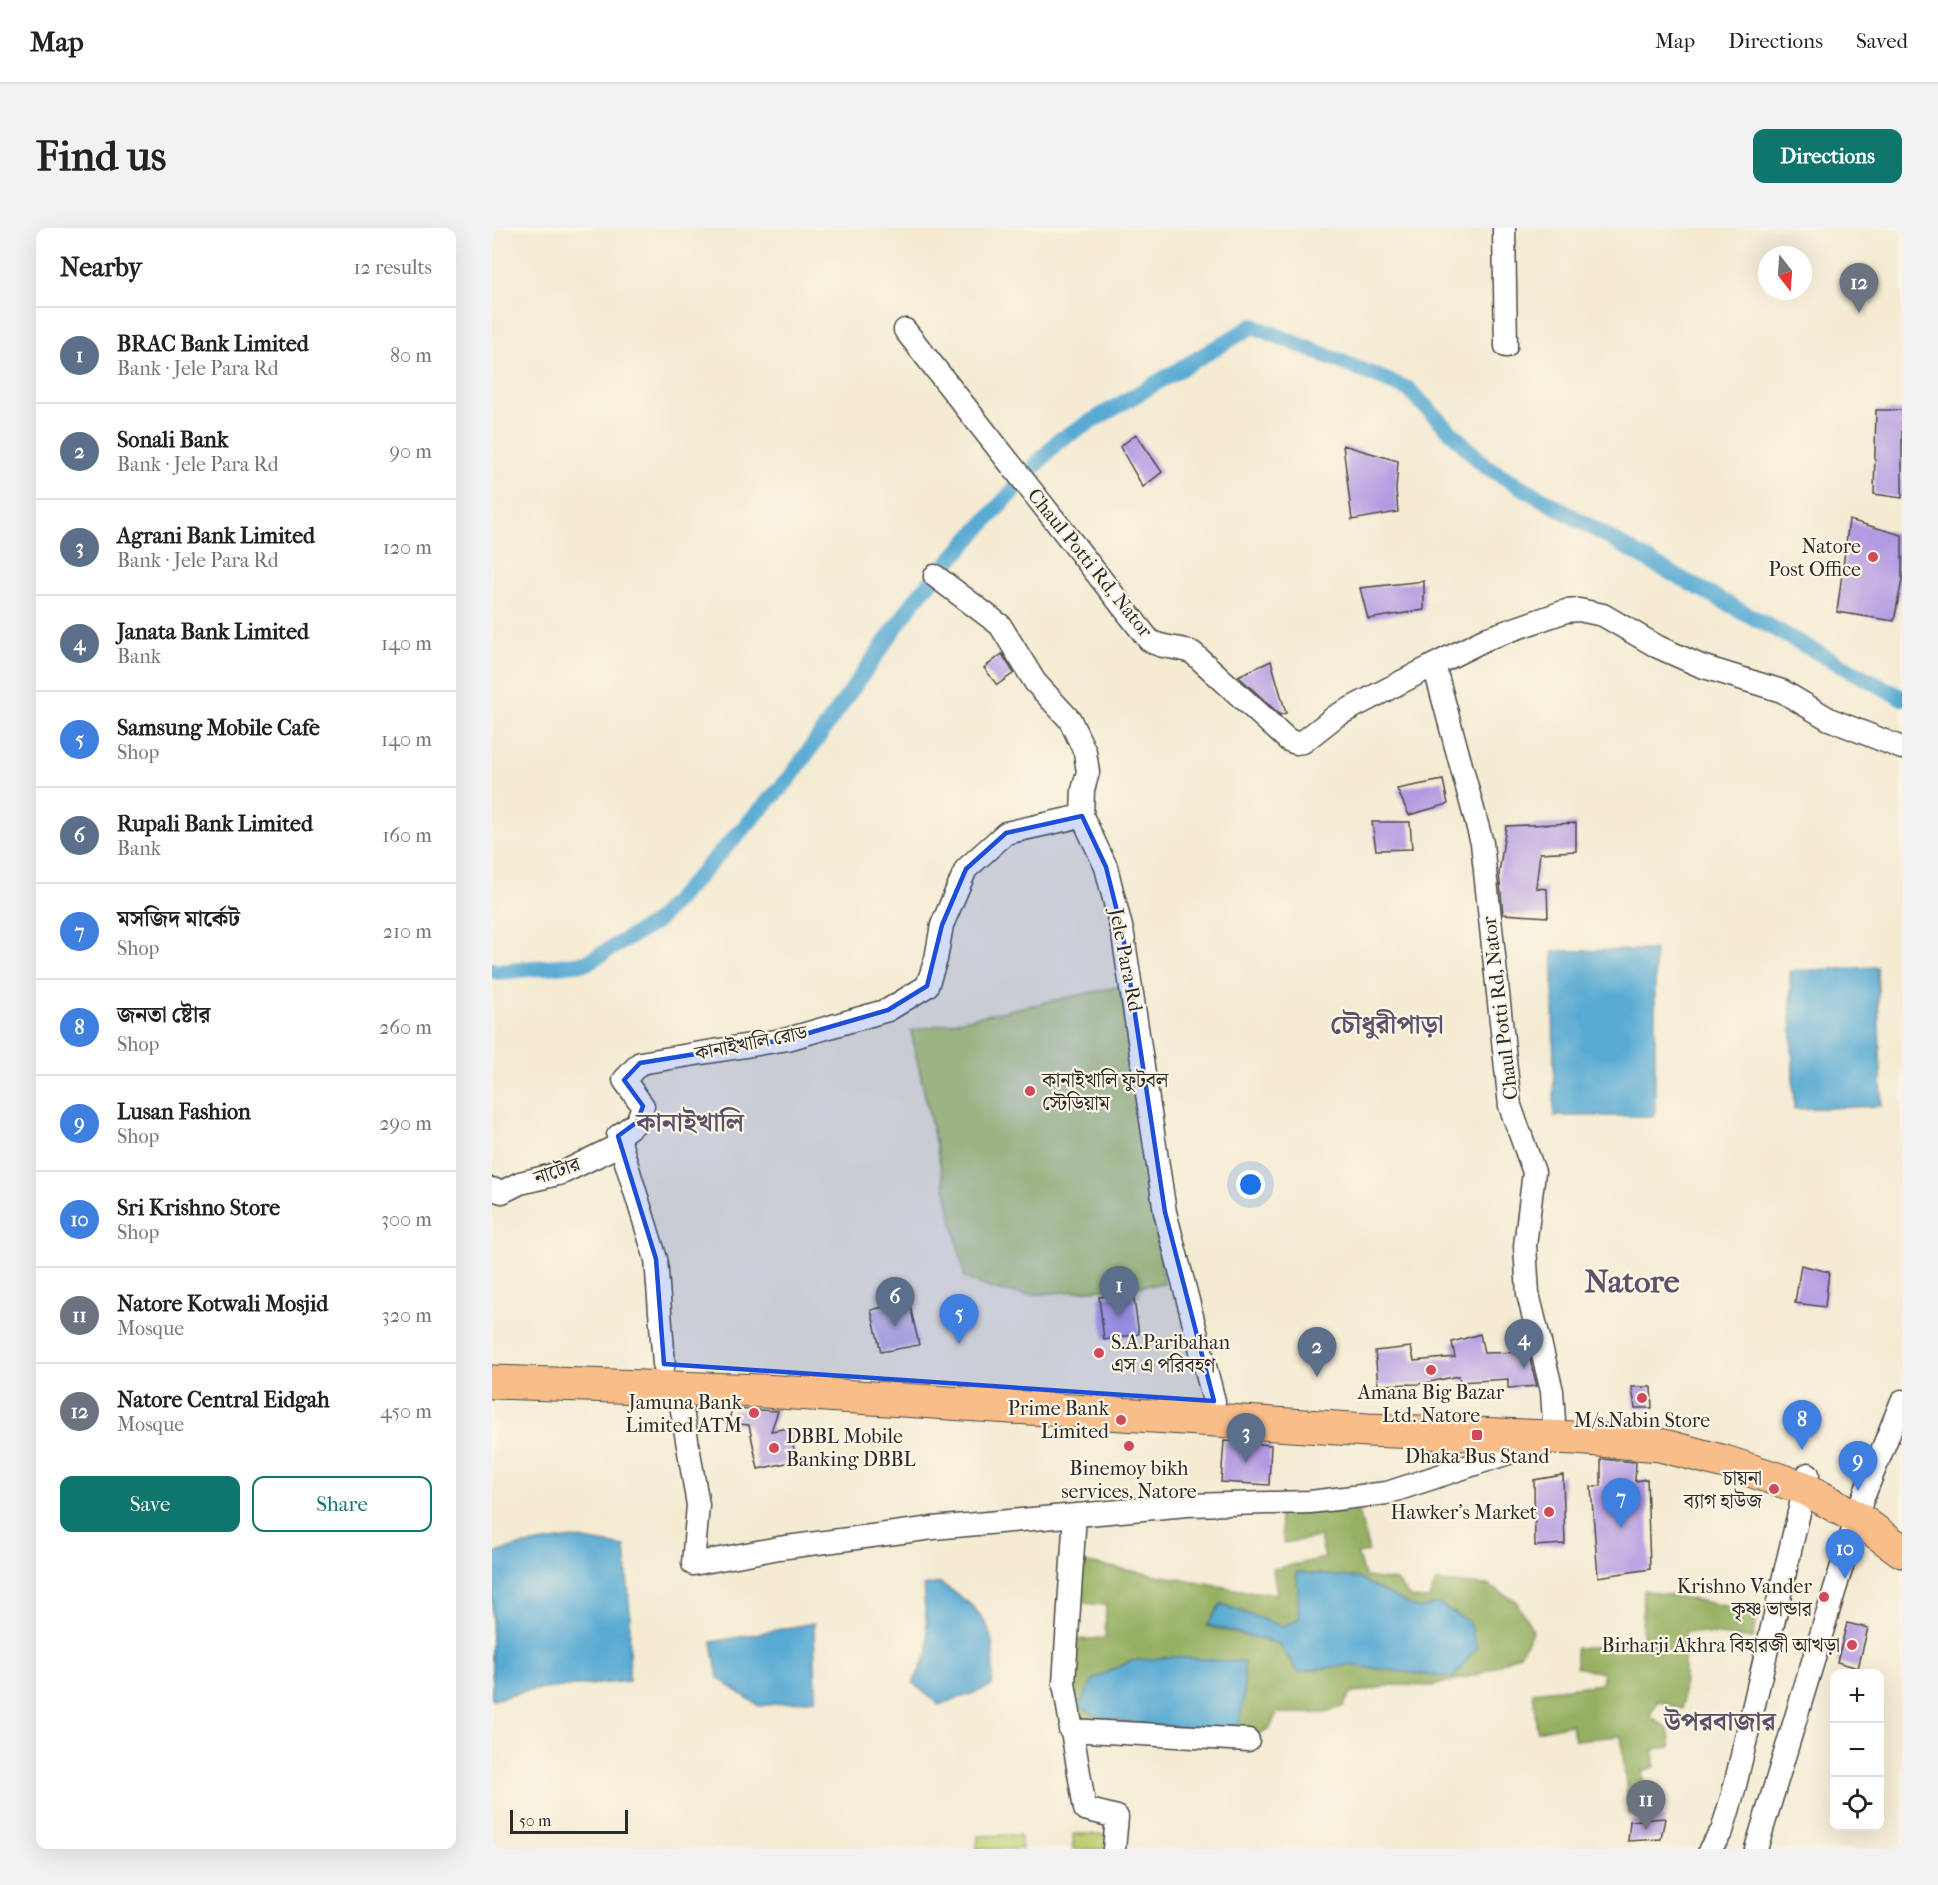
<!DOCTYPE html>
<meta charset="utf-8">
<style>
body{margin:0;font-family:"IM FELL French Canon","Noto Serif Bengali",serif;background:#f2f2f2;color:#222}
.controls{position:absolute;right:18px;bottom:18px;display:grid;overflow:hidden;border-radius:12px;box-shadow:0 6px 24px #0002}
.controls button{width:54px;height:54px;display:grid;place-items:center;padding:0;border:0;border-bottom:2px solid #e0e0e0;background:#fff;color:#222;font:30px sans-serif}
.compass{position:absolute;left:1266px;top:18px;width:54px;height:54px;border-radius:50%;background:#fff;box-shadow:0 6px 24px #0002;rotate:163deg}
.scale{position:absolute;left:18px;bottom:15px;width:118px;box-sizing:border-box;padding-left:6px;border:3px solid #2b2b2b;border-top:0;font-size:16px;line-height:21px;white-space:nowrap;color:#2b2b2b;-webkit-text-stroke:4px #fcf5e5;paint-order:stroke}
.you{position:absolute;left:759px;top:957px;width:21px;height:21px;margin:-15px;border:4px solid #fff;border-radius:50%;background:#1a73e8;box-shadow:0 0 0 9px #1a73e833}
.badge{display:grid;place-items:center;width:39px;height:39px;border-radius:50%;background:#0f766e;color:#fff;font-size:20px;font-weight:700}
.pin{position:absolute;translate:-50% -50px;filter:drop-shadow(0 2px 3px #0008)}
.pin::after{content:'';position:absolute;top:32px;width:21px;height:18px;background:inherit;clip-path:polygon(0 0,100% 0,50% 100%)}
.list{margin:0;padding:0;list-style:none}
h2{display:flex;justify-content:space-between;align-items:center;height:78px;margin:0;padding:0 24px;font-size:26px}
h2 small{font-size:20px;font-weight:400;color:#767676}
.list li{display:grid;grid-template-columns:39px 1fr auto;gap:18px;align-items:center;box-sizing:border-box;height:96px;padding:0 24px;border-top:2px solid #e0e0e0}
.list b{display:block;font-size:22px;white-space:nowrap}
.list p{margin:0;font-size:20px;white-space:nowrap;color:#767676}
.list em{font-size:20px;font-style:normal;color:#767676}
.actions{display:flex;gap:12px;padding:18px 24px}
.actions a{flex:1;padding:14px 0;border:2px solid #0f766e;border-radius:12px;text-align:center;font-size:21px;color:#0f766e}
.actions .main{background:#0f766e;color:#fff}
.icon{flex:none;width:33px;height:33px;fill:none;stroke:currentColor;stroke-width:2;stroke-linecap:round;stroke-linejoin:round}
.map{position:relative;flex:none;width:1410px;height:1621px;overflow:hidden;border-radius:12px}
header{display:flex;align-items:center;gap:36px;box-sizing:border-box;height:84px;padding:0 30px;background:#fff;border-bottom:2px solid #e0e0e0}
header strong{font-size:28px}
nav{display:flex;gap:33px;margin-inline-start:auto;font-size:21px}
.intro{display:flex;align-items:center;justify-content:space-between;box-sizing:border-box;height:144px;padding:0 36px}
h1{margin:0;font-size:42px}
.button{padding:15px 27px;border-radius:12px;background:#0f766e;color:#fff;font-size:21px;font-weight:700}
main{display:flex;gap:36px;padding:0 36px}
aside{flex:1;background:#fff;border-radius:12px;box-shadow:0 6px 24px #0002}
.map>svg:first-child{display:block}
.green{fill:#bccd70;stroke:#747c4e;stroke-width:1.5}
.forest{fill:#95b062;stroke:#606e46;stroke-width:1.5;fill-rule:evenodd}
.water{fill:#58aad3;stroke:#426a7f;stroke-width:1.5}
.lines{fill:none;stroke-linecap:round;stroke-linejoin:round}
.canal{stroke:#58aad3;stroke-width:16}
.building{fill:#b29ae2}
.minor-casing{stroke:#494844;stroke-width:25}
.highway-casing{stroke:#494844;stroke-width:35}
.minor{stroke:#fff;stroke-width:22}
.highway{stroke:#f8bd89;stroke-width:33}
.marked{fill:#1d4ed8;fill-opacity:0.2;stroke:#1d4ed8;stroke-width:4.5;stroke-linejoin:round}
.poi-dot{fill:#d1495b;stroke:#fcf5e5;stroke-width:2}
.labels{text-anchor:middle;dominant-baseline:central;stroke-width:4.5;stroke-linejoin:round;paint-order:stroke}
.poi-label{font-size:20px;fill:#2b2b2b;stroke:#fcf5e5;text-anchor:end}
.street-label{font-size:20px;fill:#2b2b2b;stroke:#fcf5e5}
.district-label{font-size:26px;font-weight:bold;fill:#5a526b;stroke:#fcf5e5}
.town-label{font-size:32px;font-weight:bold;fill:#5a526b;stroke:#fcf5e5}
</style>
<header>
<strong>Map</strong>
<nav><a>Map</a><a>Directions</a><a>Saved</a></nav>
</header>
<div class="intro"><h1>Find us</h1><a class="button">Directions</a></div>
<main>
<aside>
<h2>Nearby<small>12 results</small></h2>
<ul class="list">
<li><span class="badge" style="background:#5c6f8a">1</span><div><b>BRAC Bank Limited</b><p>Bank · Jele Para Rd</p></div><em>80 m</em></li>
<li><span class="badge" style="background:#5c6f8a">2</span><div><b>Sonali Bank</b><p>Bank · Jele Para Rd</p></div><em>90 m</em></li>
<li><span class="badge" style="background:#5c6f8a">3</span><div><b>Agrani Bank Limited</b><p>Bank · Jele Para Rd</p></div><em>120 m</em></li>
<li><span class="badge" style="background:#5c6f8a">4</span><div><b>Janata Bank Limited</b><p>Bank</p></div><em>140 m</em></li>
<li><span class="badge" style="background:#3f7fe0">5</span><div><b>Samsung Mobile Cafe</b><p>Shop</p></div><em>140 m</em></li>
<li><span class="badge" style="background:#5c6f8a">6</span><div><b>Rupali Bank Limited</b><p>Bank</p></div><em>160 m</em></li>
<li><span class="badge" style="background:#3f7fe0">7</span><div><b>মসজিদ মার্কেট</b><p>Shop</p></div><em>210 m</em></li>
<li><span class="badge" style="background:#3f7fe0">8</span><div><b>জনতা ষ্টোর</b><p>Shop</p></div><em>260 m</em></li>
<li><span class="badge" style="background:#3f7fe0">9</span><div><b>Lusan Fashion</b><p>Shop</p></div><em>290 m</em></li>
<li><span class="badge" style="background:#3f7fe0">10</span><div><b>Sri Krishno Store</b><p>Shop</p></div><em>300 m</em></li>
<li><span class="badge" style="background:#6b7280">11</span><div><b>Natore Kotwali Mosjid</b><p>Mosque</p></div><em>320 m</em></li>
<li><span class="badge" style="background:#6b7280">12</span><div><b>Natore Central Eidgah</b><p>Mosque</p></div><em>450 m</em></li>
</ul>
<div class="actions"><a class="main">Save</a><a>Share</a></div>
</aside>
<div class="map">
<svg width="1410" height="1621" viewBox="0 0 1410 1621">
<rect width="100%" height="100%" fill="#fcf5e5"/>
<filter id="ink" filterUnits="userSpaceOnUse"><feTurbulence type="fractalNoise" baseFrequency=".0167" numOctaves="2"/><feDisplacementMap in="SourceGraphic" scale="12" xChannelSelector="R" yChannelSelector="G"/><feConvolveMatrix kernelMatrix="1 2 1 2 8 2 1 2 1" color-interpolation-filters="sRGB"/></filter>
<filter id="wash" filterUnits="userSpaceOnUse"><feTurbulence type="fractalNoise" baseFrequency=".008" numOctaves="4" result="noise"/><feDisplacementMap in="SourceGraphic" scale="24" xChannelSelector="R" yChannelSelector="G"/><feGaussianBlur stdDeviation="1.35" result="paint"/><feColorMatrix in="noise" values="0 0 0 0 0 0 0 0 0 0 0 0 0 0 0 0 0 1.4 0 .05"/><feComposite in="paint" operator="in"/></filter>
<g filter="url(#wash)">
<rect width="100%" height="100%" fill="#f5ebd3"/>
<path class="green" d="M629 758 672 1056 536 1067 503 1062 473 1050 419 803Z
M581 1606H623L622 1621H582Z
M528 1607 530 1621H485L486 1608Z"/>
<path class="forest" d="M867 1283 877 1324 865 1326 873 1349 905 1353 918 1370 937 1371 944 1354 995 1357 1023 1372 1041 1402 1028 1426 987 1446 940 1458 900 1457 858 1466 852 1478 832 1485H785L778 1500 761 1509 584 1493 582 1412 613 1410 614 1377 582 1374 584 1333 754 1363 785 1366 781 1341 833 1330 828 1309 792 1315 787 1286ZM805 1344 866 1350 926 1381 961 1450 856 1437 806 1444 787 1416 715 1398 729 1376 791 1399 807 1390ZM682 1429 588 1478 602 1451 638 1433Z
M1151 1362 1266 1384 1261 1411 1193 1403 1191 1481 1166 1473 1158 1489 1176 1500 1179 1519 1162 1521 1163 1539 1150 1543 1153 1563 1164 1566 1169 1586H1137L1129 1508 1083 1512 1079 1496 1045 1503 1041 1464 1109 1456 1111 1445 1084 1439V1420L1150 1416Z"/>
<path class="water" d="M1163 722V888H1062L1061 723Z
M1385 739 1390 878 1302 881 1298 743Z
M81 1310 133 1319 138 1386 137 1453 40 1462 0 1472V1326L27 1318Z
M805 1344 866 1350 926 1381 946 1375 977 1394 985 1419 961 1450 856 1437 806 1444 787 1416 715 1397 729 1376 791 1399 807 1390Z
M448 1355C497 1386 506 1401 499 1459L447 1477 421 1455 437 1423 431 1358Z
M322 1395 324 1471 267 1478 226 1450 220 1414Z
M682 1429 752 1434V1471L747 1497 715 1502 654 1497 608 1490 587 1478 602 1451 638 1433Z"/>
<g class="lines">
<path class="canal" d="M0 742 7 744 94 735 164 694 297 551 425 369 566 213 761 98 916 161 993 238 1168 339 1410 470"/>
</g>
<g id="blocks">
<path class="building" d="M1384 182H1410V270L1382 266Z
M644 206 670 244 651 259 628 219Z
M851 217 906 233 904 262 906 284 860 292Z
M1357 292 1410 307V352L1402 393 1345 384Z
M932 353V382L876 391 868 360Z
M510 426 522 445 505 457 492 440Z
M779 433 794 485 788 487 746 448Z
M951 552 956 576 917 587 905 561Z
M880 594H918L920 621 884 622Z
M1084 595V623L1048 625 1044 660 1055 661 1056 689 1011 686 1007 645 1014 598Z
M1309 1037 1337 1044 1333 1079 1303 1075Z
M641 1065 647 1106 612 1112 607 1069Z
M417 1073 427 1117 389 1124 379 1082Z
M988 1106 992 1125 1036 1124 1045 1158 1016 1160V1151L968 1154 967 1148 927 1156 886 1157 883 1123 919 1119 922 1133 963 1129 960 1114Z
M1140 1159H1159L1160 1180H1143Z
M240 1181 286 1183 279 1203 298 1200 304 1233 266 1241 257 1197 236 1195Z
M732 1213 779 1217 777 1257 729 1254Z
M1109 1231 1144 1234 1143 1253 1155 1251 1158 1341 1106 1349 1099 1259 1109 1258Z
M1071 1247 1073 1316 1043 1318 1042 1252Z
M1355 1395 1376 1400 1366 1440 1345 1434Z
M1173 1590 1169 1611 1136 1613 1138 1593Z"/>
</g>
</g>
<g filter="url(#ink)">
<use href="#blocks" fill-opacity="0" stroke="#494844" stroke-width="1.5"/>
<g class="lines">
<defs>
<path id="minor" d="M1012 0 1014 118
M413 102 657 412C669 421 687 418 701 425L796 512 804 515 811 514 844 488 942 437 990 615 1018 878 1042 944 1033 1018 1036 1066 1060 1163 1062 1194
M443 348 508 397 543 454 578 492 593 524 596 544 591 562 590 588 614 639 631 707 673 984 722 1173
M942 437 996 410 1074 383 1087 382 1111 387 1166 419 1209 438 1290 463 1337 491 1410 520
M0 961 10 964 28 955 70 945 129 916
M172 1136 164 1031 126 908 145 894 151 878 132 852 148 835 296 811 396 782 435 758 444 731 450 697 474 641 514 605 590 588
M186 1159 206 1277 201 1336 287 1320 441 1300 695 1277 818 1274 895 1265 1050 1214
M583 1287 572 1455 593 1581 625 1589 622 1621
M578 1502 756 1512
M1218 1621 1230 1603 1241 1566 1316 1246
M1264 1621 1370 1272 1410 1173"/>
<path id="highway" d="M0 1154 272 1163 876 1202 1083 1210 1168 1217 1233 1234 1312 1260 1365 1290 1410 1323"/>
</defs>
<use href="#minor" class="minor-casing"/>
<use href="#highway" class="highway-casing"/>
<use href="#minor" class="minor"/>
<use href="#highway" class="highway"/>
</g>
</g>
<path class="marked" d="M590 588 614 639 631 707 673 984 722 1173 172 1136 164 1031 126 908 145 894 151 878 132 852 148 835 296 811 396 782 435 758 450 697 474 641 514 605Z"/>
<g class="poi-dot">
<circle cx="1381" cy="329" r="6"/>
<circle cx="538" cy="863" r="6"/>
<circle cx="607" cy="1125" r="6"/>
<circle cx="939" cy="1142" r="6"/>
<circle cx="1150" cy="1170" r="6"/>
<circle cx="262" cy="1185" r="6"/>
<circle cx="629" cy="1192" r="6"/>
<rect x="979" y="1201" width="12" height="12" rx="3"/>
<circle cx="637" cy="1218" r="6"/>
<circle cx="282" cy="1220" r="6"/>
<circle cx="1282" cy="1261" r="6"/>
<circle cx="1057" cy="1284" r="6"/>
<circle cx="1332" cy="1369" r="6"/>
<circle cx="1360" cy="1417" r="6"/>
</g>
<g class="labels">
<g class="poi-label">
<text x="1369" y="318">Natore<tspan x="1369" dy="23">Post Office</tspan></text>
<text x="550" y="852" text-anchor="start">কানাইখালি ফুটবল<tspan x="550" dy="23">স্টেডিয়াম</tspan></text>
<text x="619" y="1114" text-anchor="start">S.A.Paribahan<tspan x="619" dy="23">এস এ পরিবহণ</tspan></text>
<text x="939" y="1164" text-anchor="middle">Amana Big Bazar<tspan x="939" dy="23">Ltd. Natore</tspan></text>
<text x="250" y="1174">Jamuna Bank<tspan x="250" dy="23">Limited ATM</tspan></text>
<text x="617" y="1180">Prime Bank<tspan x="617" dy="23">Limited</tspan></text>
<text x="1150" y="1192" text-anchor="middle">M/s.Nabin Store</text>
<text x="294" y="1208" text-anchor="start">DBBL Mobile<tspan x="294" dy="23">Banking DBBL</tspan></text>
<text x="985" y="1228" text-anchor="middle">Dhaka Bus Stand</text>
<text x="637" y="1240" text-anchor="middle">Binemoy bikh<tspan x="637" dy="23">services, Natore</tspan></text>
<text x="1270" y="1250">চায়না<tspan x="1270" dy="23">ব্যাগ হাউজ</tspan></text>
<text x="1045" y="1284">Hawker's Market</text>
<text x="1320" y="1358">Krishno Vander<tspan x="1320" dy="23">কৃষ্ণ ভান্ডার</tspan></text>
<text x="1348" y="1417">Birharji Akhra বিহারজী আখড়া</text>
</g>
<g class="street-label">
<text transform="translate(598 335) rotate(51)">Chaul Potti Rd, Nator</text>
<text transform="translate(634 732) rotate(79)">Jele Para Rd</text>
<text transform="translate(1008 780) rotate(-97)">Chaul Potti Rd, Nator</text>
<text transform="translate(259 815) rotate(-11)">কানাইখালি রোড</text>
<text transform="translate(65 943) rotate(-19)">নাটোর</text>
</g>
<g class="district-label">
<text x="895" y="796">চৌধুরীপাড়া</text>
<text x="198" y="894">কানাইখালি</text>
<text x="1228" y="1493">উপরবাজার</text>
</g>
<g class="town-label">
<text x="1140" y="1053">Natore</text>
</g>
</g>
</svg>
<div class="controls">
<button>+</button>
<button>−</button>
<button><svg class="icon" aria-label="locate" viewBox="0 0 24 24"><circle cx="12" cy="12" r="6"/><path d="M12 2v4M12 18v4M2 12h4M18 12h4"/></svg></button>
</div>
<svg class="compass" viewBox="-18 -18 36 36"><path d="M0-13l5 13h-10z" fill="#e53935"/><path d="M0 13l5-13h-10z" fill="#767676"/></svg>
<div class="scale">50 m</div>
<div class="you"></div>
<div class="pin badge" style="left:627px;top:1088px;background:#5c6f8a">1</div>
<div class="pin badge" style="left:825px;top:1149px;background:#5c6f8a">2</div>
<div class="pin badge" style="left:754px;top:1235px;background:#5c6f8a">3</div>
<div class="pin badge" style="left:1032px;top:1141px;background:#5c6f8a">4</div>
<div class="pin badge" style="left:467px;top:1116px;background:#3f7fe0">5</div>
<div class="pin badge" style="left:403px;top:1099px;background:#5c6f8a">6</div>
<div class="pin badge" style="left:1129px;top:1300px;background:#3f7fe0">7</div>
<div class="pin badge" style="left:1310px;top:1222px;background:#3f7fe0">8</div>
<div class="pin badge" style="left:1366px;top:1263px;background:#3f7fe0">9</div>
<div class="pin badge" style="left:1353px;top:1351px;background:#3f7fe0">10</div>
<div class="pin badge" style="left:1154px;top:1602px;background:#6b7280">11</div>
<div class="pin badge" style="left:1367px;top:85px;background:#6b7280">12</div>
</div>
</main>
